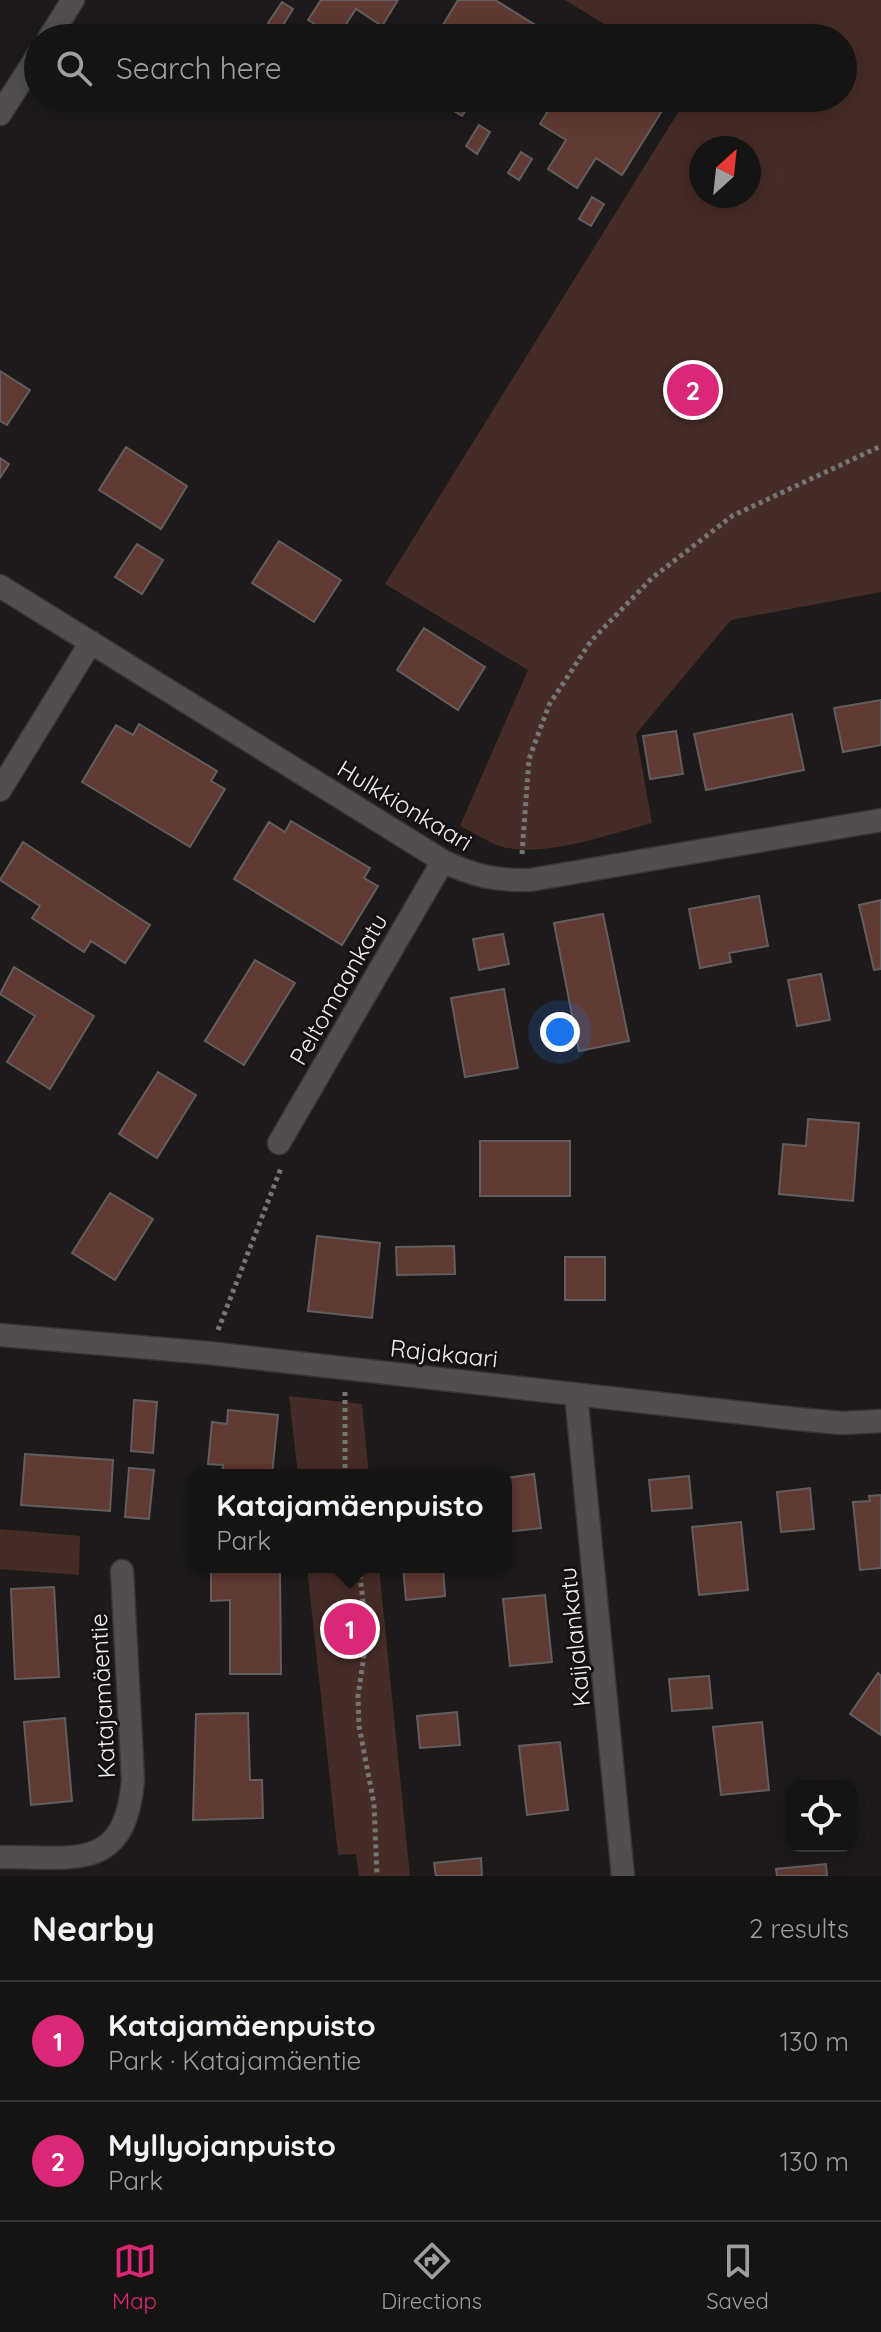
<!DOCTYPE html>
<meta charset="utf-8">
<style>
body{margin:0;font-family:Quicksand,sans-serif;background:#232121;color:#f1f3f6}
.controls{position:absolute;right:24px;bottom:24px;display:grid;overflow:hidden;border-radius:16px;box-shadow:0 4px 20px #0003}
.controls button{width:72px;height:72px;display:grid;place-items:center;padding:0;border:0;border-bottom:2px solid #353333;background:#161413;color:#f1f3f6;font:40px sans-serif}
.compass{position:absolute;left:689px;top:136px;width:72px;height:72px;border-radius:50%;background:#161413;box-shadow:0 4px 20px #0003;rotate:27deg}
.you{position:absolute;left:560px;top:1032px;width:28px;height:28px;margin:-20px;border:6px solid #fff;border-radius:50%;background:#1a73e8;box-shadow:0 0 0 12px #1a73e833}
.badge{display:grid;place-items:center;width:52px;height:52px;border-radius:50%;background:#db2777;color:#fff;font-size:26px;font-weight:700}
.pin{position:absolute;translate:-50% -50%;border:4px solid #fff;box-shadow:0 2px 8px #0006}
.popup{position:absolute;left:188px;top:1469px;width:324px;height:104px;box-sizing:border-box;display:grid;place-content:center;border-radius:16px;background:#161413;filter:drop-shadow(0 2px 6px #0005);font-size:26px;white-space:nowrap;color:#9e9ea0}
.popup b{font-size:30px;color:#f1f3f6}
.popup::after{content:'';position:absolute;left:50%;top:100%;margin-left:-16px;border:16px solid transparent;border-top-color:#161413}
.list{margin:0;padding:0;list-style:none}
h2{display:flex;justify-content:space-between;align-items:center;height:104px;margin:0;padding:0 32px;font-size:34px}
h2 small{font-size:26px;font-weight:400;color:#9e9ea0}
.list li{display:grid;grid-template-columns:52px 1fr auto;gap:24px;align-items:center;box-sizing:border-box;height:120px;padding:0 32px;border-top:2px solid #353333}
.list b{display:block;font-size:30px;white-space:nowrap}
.list p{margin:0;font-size:26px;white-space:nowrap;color:#9e9ea0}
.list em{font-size:26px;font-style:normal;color:#9e9ea0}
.icon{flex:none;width:44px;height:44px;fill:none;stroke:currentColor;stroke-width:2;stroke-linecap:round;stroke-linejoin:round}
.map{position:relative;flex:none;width:881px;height:1876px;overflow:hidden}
.search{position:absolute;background:#161413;box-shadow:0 4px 20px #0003;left:24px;right:24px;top:24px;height:88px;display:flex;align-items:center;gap:20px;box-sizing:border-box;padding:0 28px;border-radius:44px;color:#9e9ea0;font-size:30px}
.sheet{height:344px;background:#161413}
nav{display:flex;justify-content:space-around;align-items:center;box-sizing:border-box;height:112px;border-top:2px solid #353333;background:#161413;font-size:22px;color:#9e9ea0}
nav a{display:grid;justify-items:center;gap:4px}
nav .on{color:#db2777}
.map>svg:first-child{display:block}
.green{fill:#462c26;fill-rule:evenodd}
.building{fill:#603a32;stroke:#615e5d;stroke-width:2}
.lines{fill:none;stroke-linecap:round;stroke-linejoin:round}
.minor-casing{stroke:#363434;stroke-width:25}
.path{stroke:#777574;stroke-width:5;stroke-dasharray:4 4;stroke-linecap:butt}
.minor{stroke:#524e4e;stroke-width:22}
.labels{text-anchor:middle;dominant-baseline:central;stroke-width:6;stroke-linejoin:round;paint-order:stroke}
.street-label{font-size:24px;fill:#f1efee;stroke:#141110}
</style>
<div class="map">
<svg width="881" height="1876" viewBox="0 0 881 1876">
<rect width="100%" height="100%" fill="#1d1a19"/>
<path class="green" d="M565 0H881V592L731 620 636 734 652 823C609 834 543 859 499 846 486 841 473 832 460 826L528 670 385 584 687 98H843V38H627ZM749 148V196H701V148Z
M289 1396 362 1404 369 1475H298Z
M0 1529 80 1536 79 1575 0 1569Z
M307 1567H379L410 1876H359L356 1854 338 1855Z"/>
<path class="building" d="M321 0H398L382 26 356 9 337 38 308 20Z
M458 0H495L550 34 548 38H435Z
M282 2 293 9 280 30 268 23Z
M395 98H411L405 108 393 101Z
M433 98H474L462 116Z
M556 98H653L665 106 622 175 596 158 577 188 548 169 566 140 540 124Z
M479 125 490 132 477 154 466 146Z
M521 152 532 159 519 180 508 173Z
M592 197 604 204 591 226 579 219Z
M0 371 30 390 7 425 0 421Z
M126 447 187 486 161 529 99 490Z
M0 458 9 464 0 478Z
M279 541 341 580 314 622 252 583Z
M137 544 163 560 142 594 115 577Z
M424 628 485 667 458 710 397 670Z
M881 700V745L843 752 834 708Z
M792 714 804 770 706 790 694 734Z
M139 724 217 771 211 781 225 789 190 847 82 782 116 725 133 735Z
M676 731 683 774 650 779 643 736Z
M291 821 370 868 364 878 378 886 342 945 234 879 269 822 285 832Z
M23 842 150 925 125 963 91 941 84 952 32 918 40 906 0 880Z
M759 896 768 946 729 953 731 962 700 968 689 909Z
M881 900V969L874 970 859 905Z
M603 914 629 1041 579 1051 554 923Z
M503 934 509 964 479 970 473 939Z
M255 960 295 983 244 1065 205 1041Z
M14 967 94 1016 50 1089 7 1062 35 1016 0 994Z
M821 974 830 1020 797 1026 788 980Z
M504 989 518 1068 465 1077 451 998Z
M158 1072 196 1095 157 1158 119 1134Z
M808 1119 859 1123 853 1201 779 1194 783 1144 806 1146Z
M480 1141H570V1196H480Z
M110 1193 153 1219 115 1280 72 1253Z
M317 1236 380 1243 372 1318 308 1311Z
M454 1246 455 1274 397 1275 396 1247Z
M565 1257H605V1300H565Z
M134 1400 157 1402 153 1453 131 1451Z
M228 1410 278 1415 272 1475H222L223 1465 208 1464 212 1422 227 1424Z
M25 1454 113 1460 110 1511 21 1505Z
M129 1468 154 1470 149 1519 125 1517Z
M534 1474 541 1528 506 1532V1478Z
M689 1476 692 1508 652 1511 649 1480Z
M810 1488 814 1529 781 1532 777 1492Z
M881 1495V1568L860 1570 853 1502 870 1501 869 1496Z
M741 1522 748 1590 699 1595 692 1527Z
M403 1567H443L445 1596 406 1600Z
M211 1571H280L281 1674H230V1600L211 1601Z
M54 1587 59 1677 15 1679 11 1589Z
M545 1595 552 1662 510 1666 503 1599Z
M878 1673 881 1676V1735L850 1714Z
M709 1676 712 1708 672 1711 669 1679Z
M457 1712 460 1745 420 1748 417 1716Z
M248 1713 250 1780H262L263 1818 193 1820 196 1714Z
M65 1718 72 1801 31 1805 24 1722Z
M762 1722 769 1790 721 1795 713 1727Z
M560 1742 568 1810 527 1815 519 1746Z
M481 1858 482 1876H436L434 1863Z
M826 1864 827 1876H777L776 1869Z"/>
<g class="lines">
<defs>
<path id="minor" d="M49 38 73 0
M0 114 38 55
M0 586 443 861C473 876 497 881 530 880L881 820
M0 790 91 642
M279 1143 443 861
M0 1335 209 1353 797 1419 842 1423 881 1421
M576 1394 623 1876
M0 1857C74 1856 125 1874 133 1780L122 1571"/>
</defs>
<use href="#minor" class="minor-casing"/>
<path class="path" d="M522 854 529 759 549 705 591 641 652 578 732 516 881 446
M218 1330 281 1168
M345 1392V1475
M359 1567 367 1635 358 1696 359 1726 374 1804 377 1876"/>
<use href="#minor" class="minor"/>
</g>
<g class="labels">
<g class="street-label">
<text transform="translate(405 805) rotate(31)">Hulkkionkaari</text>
<text transform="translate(338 989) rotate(-60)">Peltomaankatu</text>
<text transform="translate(444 1353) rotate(6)">Rajakaari</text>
<text transform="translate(574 1637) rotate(-96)">Kaijalankatu</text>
<text transform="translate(102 1696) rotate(-93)">Katajamäentie</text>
</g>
</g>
</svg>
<div class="controls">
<button><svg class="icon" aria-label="locate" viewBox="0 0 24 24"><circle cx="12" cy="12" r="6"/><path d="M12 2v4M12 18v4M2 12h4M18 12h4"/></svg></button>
</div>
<svg class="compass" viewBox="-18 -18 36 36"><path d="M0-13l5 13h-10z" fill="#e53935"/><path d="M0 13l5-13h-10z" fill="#9e9ea0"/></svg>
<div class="you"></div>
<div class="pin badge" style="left:350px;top:1629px">1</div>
<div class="popup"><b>Katajamäenpuisto</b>Park</div>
<div class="pin badge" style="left:693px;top:390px">2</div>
<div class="search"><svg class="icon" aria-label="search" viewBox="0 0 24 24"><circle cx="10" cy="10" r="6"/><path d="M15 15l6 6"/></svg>Search here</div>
</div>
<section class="sheet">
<h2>Nearby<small>2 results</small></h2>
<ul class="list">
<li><span class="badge">1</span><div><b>Katajamäenpuisto</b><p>Park · Katajamäentie</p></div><em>130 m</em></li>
<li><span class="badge">2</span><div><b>Myllyojanpuisto</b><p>Park</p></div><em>130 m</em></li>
</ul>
</section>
<nav>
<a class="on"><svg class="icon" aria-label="map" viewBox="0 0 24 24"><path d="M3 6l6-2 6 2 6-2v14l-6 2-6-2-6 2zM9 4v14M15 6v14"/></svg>Map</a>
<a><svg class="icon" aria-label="directions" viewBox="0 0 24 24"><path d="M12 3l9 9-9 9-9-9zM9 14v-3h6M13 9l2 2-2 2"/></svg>Directions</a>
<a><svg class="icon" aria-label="saved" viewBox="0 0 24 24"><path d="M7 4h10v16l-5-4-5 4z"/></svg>Saved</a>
</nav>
